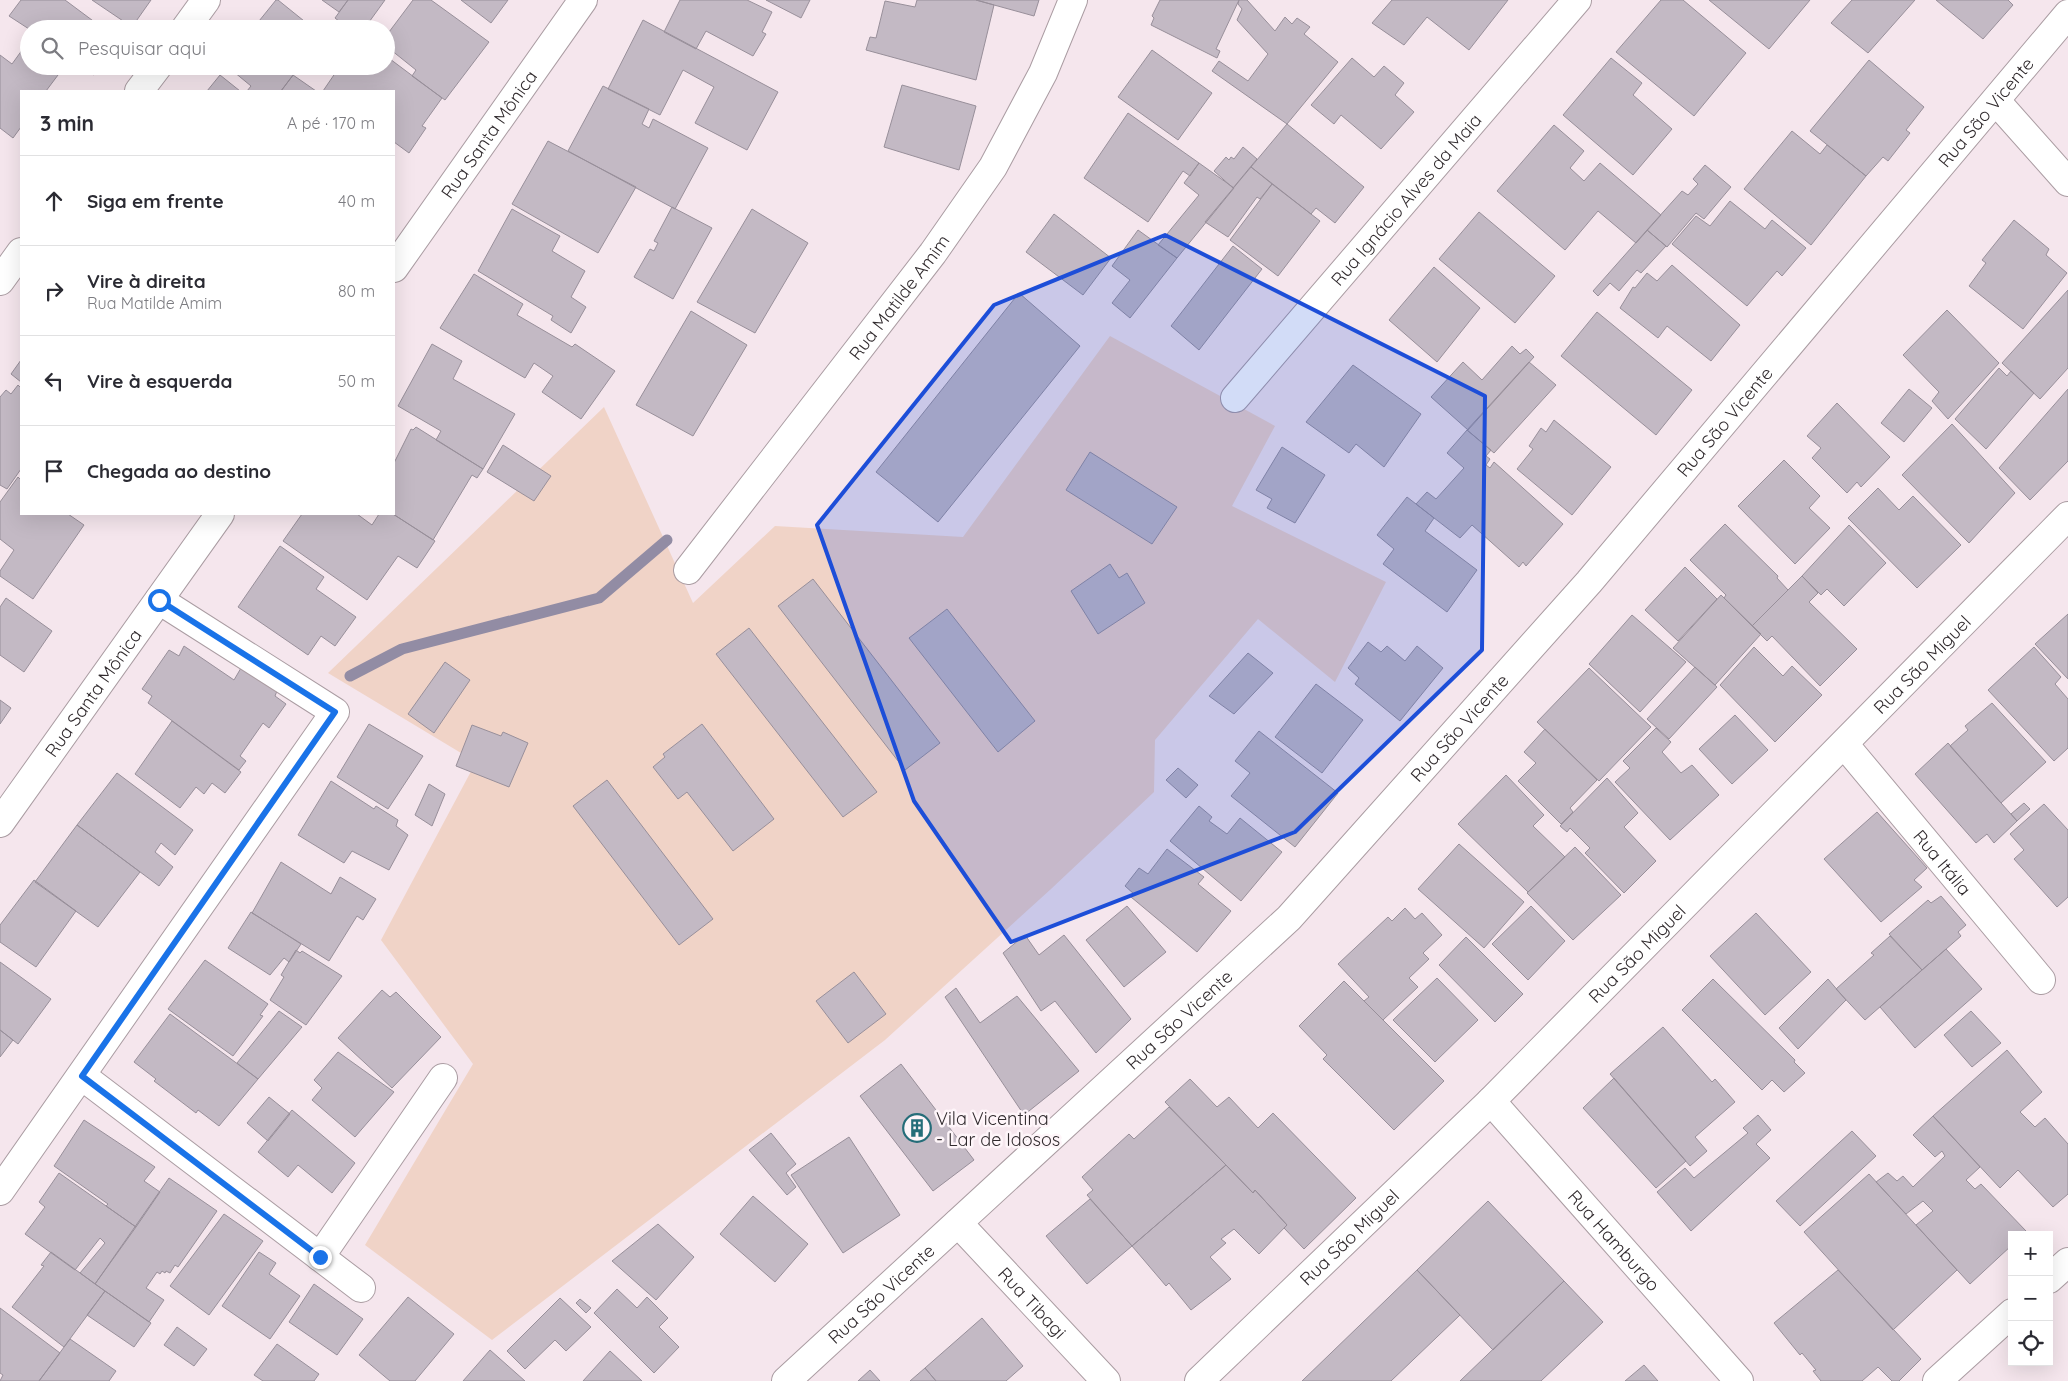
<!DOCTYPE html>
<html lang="pt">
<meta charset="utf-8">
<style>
body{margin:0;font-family:Quicksand,sans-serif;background:#f2f2f3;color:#2b2b33}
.controls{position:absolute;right:15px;bottom:15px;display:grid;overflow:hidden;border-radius:0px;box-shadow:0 5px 20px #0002}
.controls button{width:45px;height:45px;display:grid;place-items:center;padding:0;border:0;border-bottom:1px solid #e1e1e2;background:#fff;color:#2b2b33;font:25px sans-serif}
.stop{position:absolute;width:15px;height:15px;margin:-11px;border:4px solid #1a73e8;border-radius:50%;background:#fff}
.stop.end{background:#1a73e8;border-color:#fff;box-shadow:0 1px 5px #0008}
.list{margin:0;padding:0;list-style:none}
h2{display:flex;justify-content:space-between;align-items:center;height:65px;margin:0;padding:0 20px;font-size:21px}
h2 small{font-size:16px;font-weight:400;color:#7c7c81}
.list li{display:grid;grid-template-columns:32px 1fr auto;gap:15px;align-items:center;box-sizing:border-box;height:90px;padding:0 20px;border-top:1px solid #e1e1e2}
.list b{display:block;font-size:19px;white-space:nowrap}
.list p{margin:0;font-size:16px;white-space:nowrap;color:#7c7c81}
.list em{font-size:16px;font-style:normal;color:#7c7c81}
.icon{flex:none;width:28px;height:28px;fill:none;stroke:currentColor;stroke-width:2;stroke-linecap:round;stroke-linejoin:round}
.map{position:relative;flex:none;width:2068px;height:1381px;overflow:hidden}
.search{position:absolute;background:#fff;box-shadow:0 5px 20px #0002;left:20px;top:20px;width:375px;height:55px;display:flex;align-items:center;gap:12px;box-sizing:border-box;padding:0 18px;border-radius:28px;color:#7c7c81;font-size:19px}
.panel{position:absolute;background:#fff;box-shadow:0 5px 20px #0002;left:20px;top:90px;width:375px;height:425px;border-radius:0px}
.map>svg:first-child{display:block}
.green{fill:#f0d3c7}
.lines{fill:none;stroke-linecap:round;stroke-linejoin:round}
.stream{stroke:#928ca4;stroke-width:11}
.building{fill:#c3b9c4;stroke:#988f9a}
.street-casing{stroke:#aa9ca2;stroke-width:30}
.street{stroke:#fff;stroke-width:28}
.route{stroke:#1a73e8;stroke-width:6}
.marked{fill:#1d4ed8;fill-opacity:0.2;stroke:#1d4ed8;stroke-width:4;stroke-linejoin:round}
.labels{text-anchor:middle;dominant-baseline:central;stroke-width:5;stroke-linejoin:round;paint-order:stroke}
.street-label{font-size:18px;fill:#312b2e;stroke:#fef5f9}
.poi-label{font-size:18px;fill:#312b2e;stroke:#fef5f9;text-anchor:start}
</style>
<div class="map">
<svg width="2068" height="1381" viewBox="0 0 2068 1381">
<rect width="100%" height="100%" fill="#f5e6ed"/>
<path class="green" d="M1110 336 1275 426 1232 506 1386 582 1335 682 1258 619 1155 740 1154 792 1051 889 885 1040 492 1340 365 1245 473 1064 381 940 476 762 328 673 604 407 693 603 775 526 963 537Z"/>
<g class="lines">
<path class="stream" d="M350 676 402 649 599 598 667 540"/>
</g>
<path class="building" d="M21 0H65L104 29H29L9 16Z
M92 0H151L132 27Z
M276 0H278L314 29H258L255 26Z
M322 0H348L339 12Z
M348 0H385L364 29H349L335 18Z
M413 0H431L489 42 445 100 412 76 416 70 386 46V36Z
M461 0H508L491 23Z
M680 0H747L772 12 762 32 766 34 753 56 706 31 696 49 664 32Z
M766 0H810L801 18Z
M917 0H976L994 5 976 80 866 50 870 37 876 38 885 1 915 7Z
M976 0H1039L1034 16Z
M1160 0H1239L1216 49 1220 51 1217 58 1151 25 1154 18 1152 16Z
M1239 0H1247L1275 31 1285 17 1292 24 1297 18 1310 27 1304 34 1338 62 1287 124 1212 71 1219 61 1248 81 1268 54 1237 20 1242 9 1238 4Z
M1392 0H1508L1469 50 1427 17 1404 45 1372 23Z
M1661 0H1683L1746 53 1694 116 1616 52Z
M1709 0H1810L1769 49Z
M1852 0H1915L1868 53 1831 23Z
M1936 0H2008L2013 5 1983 39Z
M643 20 778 92 747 150 695 123 714 87 683 70 660 115 608 89Z
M25 46 29 49V66H54L61 71 46 91H21V127L13 138 0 128V55L12 64Z
M1152 50 1212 93 1178 140 1118 97Z
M386 56 442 98 422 126 426 128 409 153 394 142V91H323L340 66H353L357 69 359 66H386Z
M1352 58 1374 77 1384 66 1404 83 1395 95 1414 112 1381 149 1341 115 1334 124 1311 105Z
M1611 58 1642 83 1633 95 1672 129 1633 175 1563 115Z
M1869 60 1924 107 1906 130 1910 133 1888 161 1883 157 1866 176 1810 131Z
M81 66H100L94 75Z
M238 66H300L281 91H247L251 86 234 72Z
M220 75 240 91H207Z
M293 75 316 91H281Z
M902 85 976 106 959 170 884 147Z
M603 86 649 109 642 124 649 128 653 119 708 148 675 209 568 151Z
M1128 113 1199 163 1190 176 1183 171 1148 222 1084 178Z
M1287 124 1364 187 1335 223 1316 208 1311 214 1251 167Z
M1554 125 1584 151 1570 168 1584 181 1600 163 1661 215 1636 243 1598 211 1565 250 1497 191Z
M1792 131 1820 154 1827 145 1866 176 1811 245 1744 189Z
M548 141 636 187 598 253 512 204Z
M1243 147 1257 159 1233 188 1214 171 1226 157 1229 160 1231 157 1234 159Z
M1199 163 1234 188 1177 258 1158 245 1199 195 1184 183Z
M1705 165 1731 187 1704 219 1696 213 1667 247 1647 230 1682 191 1688 195 1698 184 1693 179Z
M1251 167 1272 184 1260 199 1257 197 1228 237 1205 222Z
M1272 184 1320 221 1278 276 1230 240Z
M1730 201 1765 229 1772 220 1806 248 1782 276 1777 271 1747 306 1672 244 1696 216 1710 226Z
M672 207 712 228 673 299 634 277 650 249 654 251 658 243 654 241Z
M512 209 560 236 552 251 585 271 571 297 586 307 571 333 551 320 553 316 478 271Z
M752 209 808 243 755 333 697 302Z
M1479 212 1555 276 1515 323 1439 259Z
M1054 214 1111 258 1083 295 1026 252Z
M2014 220 2049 249 2046 255 2067 273 2023 329 1969 286 1986 263 1982 260Z
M1138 230 1177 258 1130 318 1112 303 1130 280 1112 266Z
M1647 230 1666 246 1641 273 1637 270 1619 291 1610 283 1598 296 1593 291Z
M1233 246 1262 269 1199 350 1171 326Z
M1672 265 1740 325 1711 361 1667 326 1658 338 1620 308 1633 287 1635 288 1647 273 1657 281Z
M1434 267 1480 308 1437 362 1389 320Z
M474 274 523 304 517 315 572 347 575 344 615 371 581 419 542 392 553 376 534 363 525 378 440 328Z
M2068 290V368L2040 399 2002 363Z
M1019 293 1080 346 938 522 876 472Z
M1947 310 1999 363 1948 419 1932 401 1939 392 1903 355Z
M691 311 747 345 693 436 636 405Z
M1597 312 1692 390 1656 435 1561 356Z
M432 344 462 361 453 379 515 414 483 469 436 440 441 431 398 406Z
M1512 346 1520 354 1526 349 1534 357 1468 430 1431 397 1463 362 1482 380Z
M21 360V382L11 374Z
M1529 362 1556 385 1494 453 1467 430Z
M1353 365 1421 414 1384 467 1356 444 1349 453 1306 422Z
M1999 368 2007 376 2011 371 2034 393 1986 449 1955 419Z
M18 385 21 388V469L7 489 0 485V397L6 390 11 394Z
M1909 389 1932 408 1904 442 1881 423Z
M2068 389V461L2030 500 1999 468Z
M1837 403 1890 457 1861 487 1857 482 1847 493 1812 458 1821 448 1807 436Z
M1554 420 1611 467 1572 515 1517 469 1533 449 1529 446 1541 428 1546 432Z
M1952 424 2015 493 1969 543 1902 475Z
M416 427 483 469 477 478 472 475 433 540 393 514 394 463 411 429 413 430Z
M1467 430 1491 450 1486 456 1490 459 1486 465 1490 468 1494 462 1563 524 1526 566 1523 562 1519 567 1472 525 1460 538 1416 504 1427 492 1436 499 1464 468 1447 453Z
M503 445 551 476 534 501 487 472Z
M1282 447 1325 475 1295 523 1267 508 1272 499 1256 490Z
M1090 452 1177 507 1152 544 1066 490Z
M1784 460 1820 496 1809 508 1830 528 1795 564 1738 506Z
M18 477 21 480V514H68L84 525 33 599 0 576V571L14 550 0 539V502Z
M1878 488 1899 510 1913 496 1961 545 1917 588 1848 518Z
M1407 497 1434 518 1425 531 1477 570 1447 612 1383 564 1394 549 1377 535Z
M302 514H357L372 525 379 514H393L435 541 417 568 398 556 367 600 283 541Z
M1725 524 1778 576 1777 578 1788 590 1752 626 1724 598 1726 595 1690 560Z
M1849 525 1886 563 1844 606 1827 589 1821 595 1802 576Z
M280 546 324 577 316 589 356 617 335 646 321 636 308 655 238 607Z
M1110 564 1119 578 1127 573 1145 603 1098 634 1071 591Z
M1685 567 1717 599 1678 641 1645 610Z
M1802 576 1818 593 1809 602 1857 649 1820 686 1772 636 1767 641 1752 626Z
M813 579 940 743 905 770 778 606Z
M1721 595 1761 634 1715 685 1673 648Z
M6 598 52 631 24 672 0 655V607Z
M947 609 1035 721 998 752 909 638Z
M2068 614V679L2035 644Z
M1632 615 1686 662 1640 712 1589 664Z
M749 628 877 792 843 817 716 654Z
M1368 642 1381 652 1387 646 1405 661 1417 646 1443 668 1400 721 1355 684 1359 678 1348 668Z
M184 646 234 680 241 668 277 691 275 696 286 704 269 728 263 723 240 756 246 761 239 770 148 703 152 696 142 689 169 650 179 656Z
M1754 647 1783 676 1792 666 1822 695 1775 742 1720 685Z
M2034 647 2061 677 2055 684 2068 699V748L2054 761 1988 690Z
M1248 653 1273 673 1234 714 1209 696Z
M445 662 470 680 434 733 408 714Z
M1695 667 1717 687 1669 739 1647 719Z
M1589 668 1651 727 1599 781 1537 722Z
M1316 684 1363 720 1322 773 1275 737Z
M0 700 11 708 0 724Z
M1992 703 2046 762 2001 803 1950 746 1968 730 1965 726Z
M1735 715 1768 750 1732 784 1699 749Z
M172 721 241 772 225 793 212 783 204 794 196 787 180 808 135 774Z
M369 724 423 756 388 809 337 777Z
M702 724 774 819 733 851 687 792 678 799 653 767 665 757 663 754Z
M472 725 501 736 503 732 528 743 509 787 456 766Z
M1656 728 1671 742 1662 752 1681 773 1692 765 1719 795 1670 840 1615 782 1630 768 1623 761Z
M1545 729 1597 780 1570 808 1573 812 1561 824 1518 781 1536 763 1524 752Z
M1259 731 1338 793 1295 847 1231 796 1250 773 1235 761Z
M1948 743 2017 821 1994 843 1987 834 1976 843 1915 774Z
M1178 768 1198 785 1186 798 1166 780Z
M117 773 193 830 175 855 161 843 155 852 173 867 159 886 77 825Z
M1506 775 1544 815 1533 826 1565 857 1528 892 1458 824Z
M1607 778 1638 813 1624 827 1656 861 1624 893 1585 853 1590 848 1570 828 1567 832 1560 826Z
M607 780 713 919 679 945 573 806Z
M331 781 374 809 376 806 398 820 396 826 408 835 389 870 352 851 344 863 298 835Z
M429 784 445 794 432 826 415 815Z
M2024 803 2030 809 2017 821 2011 814Z
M2044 804 2068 830V897L2057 907 2014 859 2024 850 2010 834Z
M1199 806 1212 817 1209 821 1227 834 1240 818 1282 852 1241 901 1170 841Z
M1877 812 1927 868 1914 880 1922 887 1881 922 1824 859Z
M77 825 140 872 98 927 35 882Z
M1459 844 1524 902 1484 948 1418 889Z
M1575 847 1621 895 1573 940 1527 893Z
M1167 849 1204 877 1198 884 1231 911 1197 952 1131 897 1134 894 1125 886 1139 868 1148 874Z
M281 862 331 894 340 877 376 899 363 920 357 916 329 961 252 913Z
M34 880 76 911 36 967 0 942V925Z
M1941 896 1966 925 1958 932 1961 936 1922 970 1889 934 1928 900 1931 903Z
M1127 906 1166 952 1124 987 1086 940Z
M1531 906 1565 941 1528 980 1492 944Z
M1405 908 1415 919 1422 913 1442 935 1423 953 1429 959 1409 978 1418 987 1383 1020 1364 1001 1369 997 1338 964 1388 917 1392 921Z
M251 912 301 944 289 962 284 958 270 975 228 948Z
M1756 913 1811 972 1765 1015 1710 956Z
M1025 935 1039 955 1064 935 1131 1019 1096 1053 1055 1001 1041 1011 1003 953Z
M1890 936 1922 970 1865 1020 1836 989 1874 955 1871 953Z
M1466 937 1523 994 1495 1022 1439 965Z
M1946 949 1982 989 1915 1048 1880 1007Z
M296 950 300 953 302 951 342 976 306 1025 270 1000 284 977 281 975Z
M205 960 268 1004 260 1015 263 1016 233 1056 168 1009Z
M0 962 51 999 18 1044 0 1030Z
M854 972 886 1014 848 1043 816 1001Z
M1437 978 1478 1020 1435 1062 1393 1020Z
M1713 979 1795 1060 1794 1062 1805 1073 1784 1092 1772 1080 1762 1090 1682 1010Z
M1828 979 1846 1000 1798 1049 1779 1028Z
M1344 981 1444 1081 1394 1130 1323 1059 1327 1055 1299 1026Z
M956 988 980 1023 1017 996 1079 1071 1024 1115 945 997Z
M382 990 390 997 396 992 441 1037 392 1088 338 1038Z
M279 1011 302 1027 258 1079 237 1063Z
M1971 1011 2001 1043 1972 1067 1944 1035Z
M170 1014 258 1079 219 1126 198 1110 196 1113 154 1081 156 1079 134 1062Z
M1663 1027 1712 1082 1715 1079 1735 1102 1695 1137 1707 1151 1690 1166 1610 1074Z
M0 1030 13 1040 0 1057Z
M2007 1050 2042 1092 2020 1112 2035 1127 2045 1118 2068 1144V1194L2053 1207 2018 1170 2000 1188 1933 1116Z
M338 1052 394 1092 355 1137 312 1100 322 1088 314 1080Z
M901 1064 974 1160 933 1191 860 1096Z
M1614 1078 1686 1161 1656 1188 1583 1108Z
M1190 1079 1217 1107 1229 1097 1258 1128 1273 1113 1356 1198 1304 1249 1284 1228 1287 1225 1255 1190 1253 1193 1165 1102Z
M269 1097 290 1114 268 1141 247 1123Z
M1169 1107 1226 1165 1132 1246 1087 1195 1093 1190 1082 1177 1129 1134 1134 1139Z
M292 1110 355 1163 332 1193 298 1165 288 1177 258 1152Z
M1758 1115 1771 1130 1756 1144 1770 1158 1691 1231 1657 1192 1685 1168 1694 1178 1748 1133 1743 1128Z
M1933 1116 1980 1167 1966 1180 1975 1189 1981 1184 2026 1231 2022 1235H2012V1245L1970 1284 1916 1225 1933 1211 1923 1201 1906 1214 1876 1182 1888 1173 1897 1181 1903 1176 1913 1187 1945 1156 1942 1151 1935 1157 1913 1135Z
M84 1120 155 1167 144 1181 160 1192 136 1227 106 1206 108 1204 54 1166Z
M1852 1131 1876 1156 1800 1226 1776 1201Z
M771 1133 796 1164 786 1173 796 1187 787 1195 749 1150Z
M849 1137 900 1215 843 1253 791 1175Z
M1226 1165 1253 1193 1255 1190 1287 1225 1259 1254 1234 1229 1221 1239 1226 1243 1210 1257 1231 1279 1191 1310 1169 1283 1166 1286 1132 1246Z
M59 1173 136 1227 95 1284 80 1273 105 1243 100 1238 75 1270 25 1234 45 1207 39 1202Z
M1869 1174 1957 1270 1893 1330 1804 1232Z
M169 1178 217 1211 178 1267 175 1265 170 1273 166 1271 165 1273 162 1271 160 1274 157 1272 146 1288 164 1300 149 1322 95 1284Z
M753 1196 808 1244 775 1282 720 1234Z
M1090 1199 1132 1246 1087 1284 1046 1236Z
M1488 1201 1564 1281 1493 1350 1417 1270Z
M224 1214 263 1241 209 1315 170 1286Z
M658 1224 694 1257 656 1300 612 1261Z
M51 1252 105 1291 64 1347 12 1307 44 1266 41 1265Z
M259 1252 276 1263 269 1274 300 1296 270 1339 222 1306Z
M1417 1270 1460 1315 1391 1381H1302Z
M1838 1270 1921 1359 1899 1381H1892L1878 1367 1862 1381H1821L1813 1371 1816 1370 1802 1353 1800 1355 1774 1323Z
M1564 1281 1603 1322 1541 1381H1460Z
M314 1284 363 1319 337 1355 289 1322Z
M617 1289 637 1308 647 1297 668 1318 659 1327 679 1347 654 1373 594 1313Z
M105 1291 151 1323 134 1347 87 1315Z
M408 1297 454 1334 415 1381H390L359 1355Z
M560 1298 591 1327 566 1351 555 1340 525 1369 507 1351Z
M580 1299 591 1308 586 1313 576 1303Z
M0 1308 60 1353 39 1381H0L3 1375 0 1373Z
M982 1318 1023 1366 1006 1381H936L925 1368Z
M177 1327 207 1349 194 1366 164 1345Z
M70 1339 116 1371 109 1381H39Z
M277 1344 319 1374 314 1381H263L254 1375Z
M490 1350 525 1381H463Z
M610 1351 642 1381H583Z
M1644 1365 1658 1381H1625Z
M925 1368 936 1381H910Z
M870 1370 880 1381H858Z"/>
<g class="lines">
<defs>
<g id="street">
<path d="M185 29 206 0"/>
<path d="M139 91 158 66"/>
<path d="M1996 101 2068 182"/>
<path id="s1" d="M394 268 583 0"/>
<path d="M0 281 21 252"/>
<path id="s2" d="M1235 398 1577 0"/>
<path id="s3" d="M688 570 933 253 993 167 1043 73 1073 0"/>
<path id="s4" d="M1844 744 2041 980"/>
<path id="s5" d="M0 823 220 514"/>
<path d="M82 1076 361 1288"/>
<path id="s6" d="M1491 1101 1739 1381"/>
<path d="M0 1191 335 712 159 600"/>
<path id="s7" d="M958 1223 1106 1381"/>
<path d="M320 1257 443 1078"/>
<path d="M2049 1279 2068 1262"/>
<path id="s8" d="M786 1381 1289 918 1589 582 2068 14"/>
<path id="s9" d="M1199 1381 1491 1101 2068 516"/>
<path d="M1937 1381 2012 1313"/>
</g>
</defs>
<use href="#street" class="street-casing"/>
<use href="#street" class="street"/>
</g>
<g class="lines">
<path class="route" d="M159 600 335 712 82 1076 320 1257"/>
</g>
<path class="marked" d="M1165 235 1485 396 1482 650 1295 832 1011 942 914 801 817 525 994 305Z"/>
<defs>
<symbol id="building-ring" viewBox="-11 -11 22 22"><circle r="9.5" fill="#fef5f9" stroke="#256d79" stroke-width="1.5"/><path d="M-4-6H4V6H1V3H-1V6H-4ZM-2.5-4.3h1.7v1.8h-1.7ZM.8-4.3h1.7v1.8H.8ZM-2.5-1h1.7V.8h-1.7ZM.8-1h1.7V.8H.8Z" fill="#256d79"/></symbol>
</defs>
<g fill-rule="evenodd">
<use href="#building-ring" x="901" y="1112" width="32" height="32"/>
</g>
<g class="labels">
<g class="street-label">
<text stroke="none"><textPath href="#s8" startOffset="1749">Rua São Vicente</textPath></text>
<text stroke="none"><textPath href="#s1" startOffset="164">Rua Santa Mônica</textPath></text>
<text stroke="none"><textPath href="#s2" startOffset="262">Rua Ignácio Alves da Maia</textPath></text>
<text stroke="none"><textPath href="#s3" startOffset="345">Rua Matilde Amim</textPath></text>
<text stroke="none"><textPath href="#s8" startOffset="1344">Rua São Vicente</textPath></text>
<text stroke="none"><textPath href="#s9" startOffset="1018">Rua São Miguel</textPath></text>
<text stroke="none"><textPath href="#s5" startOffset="160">Rua Santa Mônica</textPath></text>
<text stroke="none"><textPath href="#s8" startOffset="939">Rua São Vicente</textPath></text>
<text stroke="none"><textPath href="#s4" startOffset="154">Rua Itália</textPath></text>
<text stroke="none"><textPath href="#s9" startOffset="612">Rua São Miguel</textPath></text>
<text stroke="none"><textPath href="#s8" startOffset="534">Rua São Vicente</textPath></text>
<text stroke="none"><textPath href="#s9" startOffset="208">Rua São Miguel</textPath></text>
<text stroke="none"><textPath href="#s6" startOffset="186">Rua Hamburgo</textPath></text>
<text stroke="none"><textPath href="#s8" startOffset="129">Rua São Vicente</textPath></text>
<text stroke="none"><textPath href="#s7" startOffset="109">Rua Tibagi</textPath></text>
</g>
<g class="poi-label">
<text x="936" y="1118">Vila Vicentina<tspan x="936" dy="21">- Lar de Idosos</tspan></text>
</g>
</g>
</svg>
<div class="controls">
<button>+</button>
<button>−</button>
<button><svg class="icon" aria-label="locate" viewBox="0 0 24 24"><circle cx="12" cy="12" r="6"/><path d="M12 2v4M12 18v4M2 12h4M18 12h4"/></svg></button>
</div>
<div class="stop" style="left:159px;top:600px"></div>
<div class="stop end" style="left:320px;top:1257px"></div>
<div class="search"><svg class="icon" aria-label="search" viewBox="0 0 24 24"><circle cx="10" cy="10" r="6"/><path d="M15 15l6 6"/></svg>Pesquisar aqui</div>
<section class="panel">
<h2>3 min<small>A pé · 170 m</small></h2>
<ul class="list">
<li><svg class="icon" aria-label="ahead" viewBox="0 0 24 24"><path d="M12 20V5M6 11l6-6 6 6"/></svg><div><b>Siga em frente</b></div><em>40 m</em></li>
<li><svg class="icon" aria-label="right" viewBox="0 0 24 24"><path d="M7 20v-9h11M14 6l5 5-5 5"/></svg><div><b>Vire à direita</b><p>Rua Matilde Amim</p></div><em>80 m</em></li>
<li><svg class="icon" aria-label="left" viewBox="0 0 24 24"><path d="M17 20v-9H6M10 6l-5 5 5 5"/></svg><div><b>Vire à esquerda</b></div><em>50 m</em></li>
<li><svg class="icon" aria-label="arrive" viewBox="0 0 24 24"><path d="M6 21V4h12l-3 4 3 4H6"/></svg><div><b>Chegada ao destino</b></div></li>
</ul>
</section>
</div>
